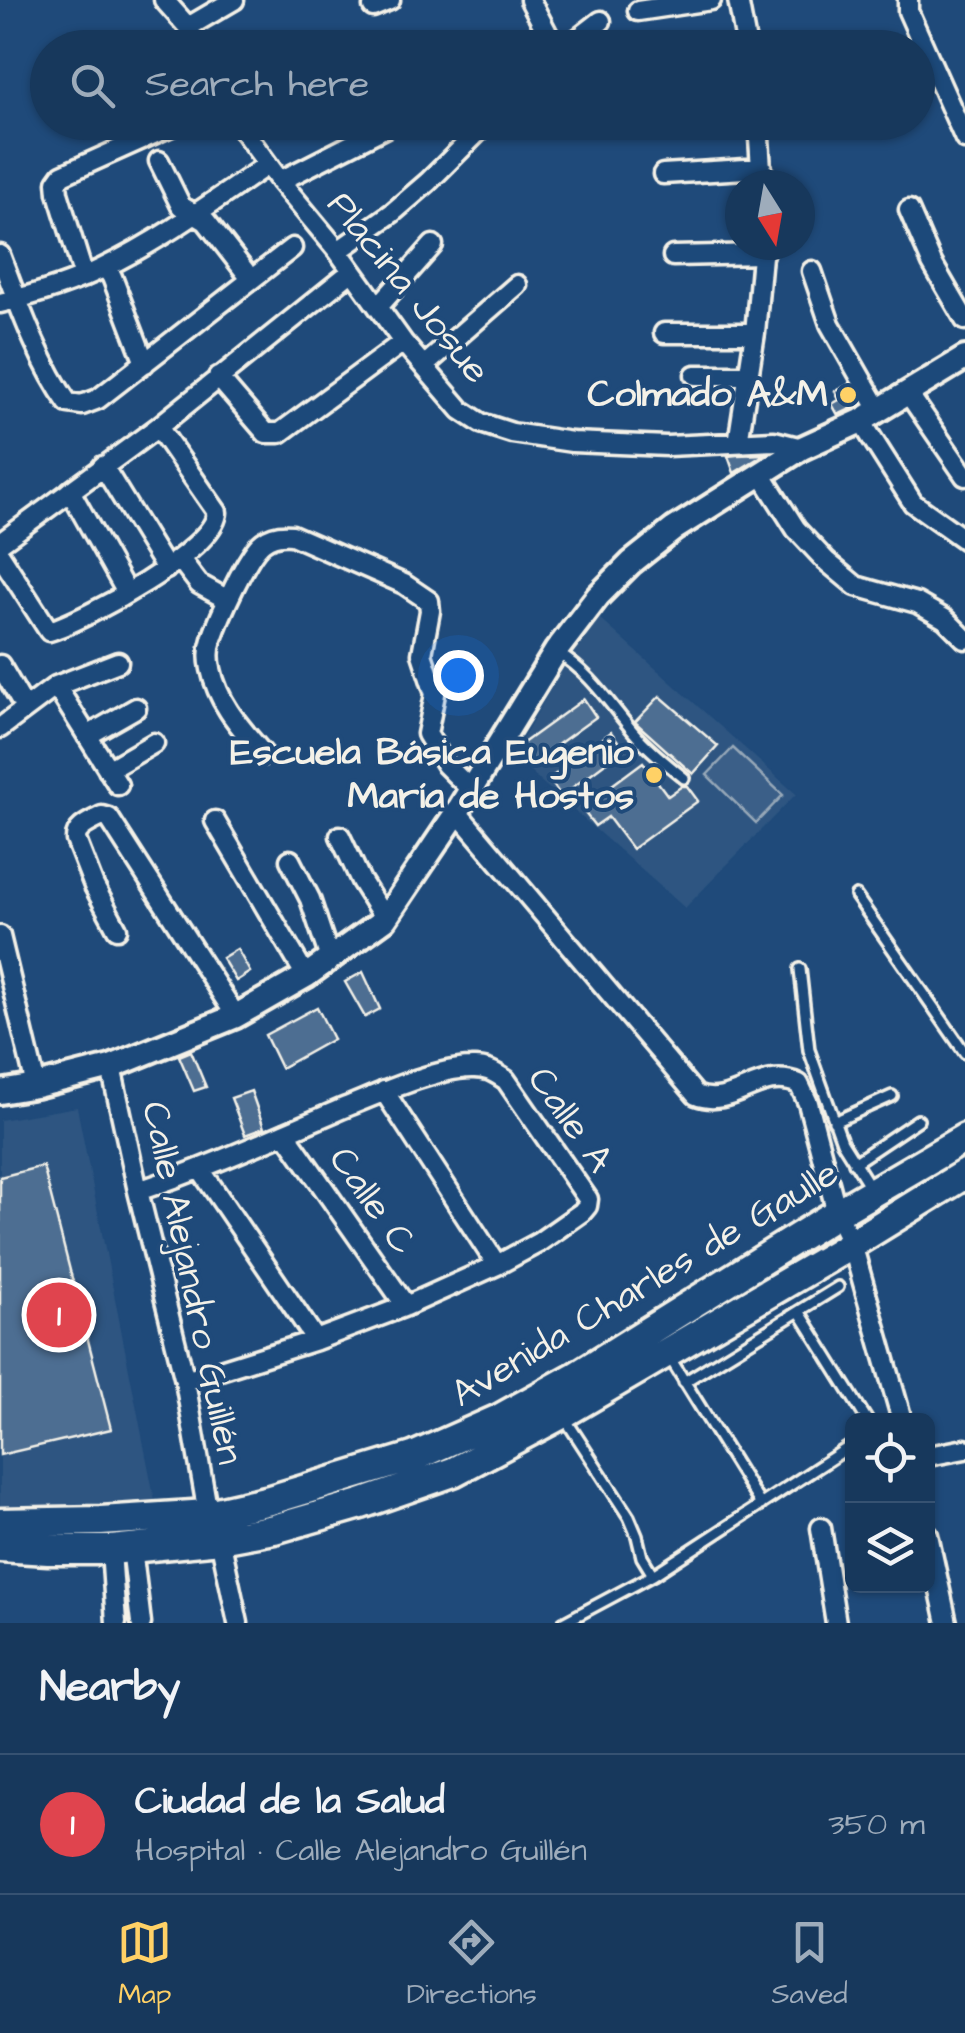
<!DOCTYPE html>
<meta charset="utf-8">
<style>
body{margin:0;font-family:"Architects Daughter",sans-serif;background:#244365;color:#f1f3f6}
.controls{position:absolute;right:30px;bottom:30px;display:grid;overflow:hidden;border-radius:15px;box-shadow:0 2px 8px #0004}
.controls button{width:90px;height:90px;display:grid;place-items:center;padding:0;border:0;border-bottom:2px solid #365272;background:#17385c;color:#f1f3f6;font:50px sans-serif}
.compass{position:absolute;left:725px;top:170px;width:90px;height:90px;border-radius:50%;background:#17385c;box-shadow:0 2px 8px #0004;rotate:169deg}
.you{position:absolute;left:458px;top:675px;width:35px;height:35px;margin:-25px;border:8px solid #fff;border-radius:50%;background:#1a73e8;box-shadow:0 0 0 15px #1a73e833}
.badge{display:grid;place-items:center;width:65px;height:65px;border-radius:50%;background:#ffd166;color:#fff;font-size:32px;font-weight:700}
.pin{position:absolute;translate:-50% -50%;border:5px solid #fff;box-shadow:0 2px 10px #0006}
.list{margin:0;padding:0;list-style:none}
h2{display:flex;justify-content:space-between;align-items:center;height:130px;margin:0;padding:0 40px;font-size:42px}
h2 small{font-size:32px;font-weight:400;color:#9eacbb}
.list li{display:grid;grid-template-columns:65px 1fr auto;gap:30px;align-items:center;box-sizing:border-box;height:140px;padding:0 40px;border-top:2px solid #365272}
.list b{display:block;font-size:38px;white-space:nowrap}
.list p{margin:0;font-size:32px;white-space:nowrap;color:#9eacbb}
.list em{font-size:32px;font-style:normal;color:#9eacbb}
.icon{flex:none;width:55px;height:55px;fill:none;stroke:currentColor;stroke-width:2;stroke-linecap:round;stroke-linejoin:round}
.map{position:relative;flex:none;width:965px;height:1623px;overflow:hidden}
.search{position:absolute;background:#17385c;box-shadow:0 2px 8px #0004;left:30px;right:30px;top:30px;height:110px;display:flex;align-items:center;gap:25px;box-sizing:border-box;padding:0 35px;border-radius:55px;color:#9eacbb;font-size:38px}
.sheet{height:270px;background:#17385c}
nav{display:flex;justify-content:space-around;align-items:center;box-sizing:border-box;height:140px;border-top:2px solid #365272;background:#17385c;font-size:28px;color:#9eacbb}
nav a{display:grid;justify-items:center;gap:5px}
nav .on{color:#ffd166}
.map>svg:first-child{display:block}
.built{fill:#2d5581}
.green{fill:#3a5f88;stroke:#97a8b8;stroke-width:2.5}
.building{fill:#4d6e92;stroke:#f4f1e8;stroke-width:2.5}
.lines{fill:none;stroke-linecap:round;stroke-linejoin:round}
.lane-casing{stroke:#f4f1e8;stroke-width:16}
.street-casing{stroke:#f4f1e8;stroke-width:25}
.secondary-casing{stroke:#f4f1e8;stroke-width:30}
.primary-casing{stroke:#f4f1e8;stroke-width:35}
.lane{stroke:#1f4a7a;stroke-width:9}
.street{stroke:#1f4a7a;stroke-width:18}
.secondary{stroke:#1f4a7a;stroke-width:22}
.primary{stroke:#1f4a7a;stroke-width:28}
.poi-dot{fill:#ffd166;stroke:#1f4a7a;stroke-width:4}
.labels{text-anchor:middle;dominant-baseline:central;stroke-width:8;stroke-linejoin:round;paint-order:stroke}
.street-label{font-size:38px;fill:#f4f1e8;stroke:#1f4a7a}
.poi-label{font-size:38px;font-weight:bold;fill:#f4f1e8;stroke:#1f4a7a;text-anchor:end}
</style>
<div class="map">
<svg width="965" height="1623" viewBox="0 0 965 1623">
<rect width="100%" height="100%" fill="#1f4a7a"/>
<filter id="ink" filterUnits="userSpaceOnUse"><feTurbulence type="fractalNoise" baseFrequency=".01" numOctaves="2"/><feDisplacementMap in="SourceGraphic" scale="20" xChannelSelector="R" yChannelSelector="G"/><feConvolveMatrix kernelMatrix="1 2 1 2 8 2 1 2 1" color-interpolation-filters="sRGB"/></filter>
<g filter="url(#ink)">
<path class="built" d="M598 617 796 794 685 908 512 756 574 649Z
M77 1107 158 1516 0 1510V1120Z"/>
<path class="green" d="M733 748 783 795 756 823 707 775Z"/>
<path class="building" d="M850 384 861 404 838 415 832 404 839 400 835 391Z
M765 454 734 473 728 456 737 455Z
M660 696 718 746 693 774 635 722Z
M584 699 596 717 532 763 519 746Z
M611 732 624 749 561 796 549 779Z
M643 762 668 796 682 786H687L698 801 632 849 608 817 595 826 581 808Z
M237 949 250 972 236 981 222 958Z
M363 972 380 1009 365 1017 345 982Z
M317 1007 333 1039 281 1068 265 1035Z
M191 1051 206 1087 194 1091 179 1056Z
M251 1091 264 1128 245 1135 231 1098Z
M43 1166 111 1429 0 1455V1177Z"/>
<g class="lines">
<defs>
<path id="lane" d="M558 653C593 675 609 704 636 735 650 751 667 764 684 778
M856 896 965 1053
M800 969 809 1050 842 1142 872 1190
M834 1122 892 1096
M854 1163 918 1120
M799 1311 867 1420
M670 1358 761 1505
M684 1382 838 1287
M564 1417 629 1517 637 1536 642 1557 653 1575
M563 1623 653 1575 852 1445"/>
<path id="street" d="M164 0 188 27 199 48
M530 0 555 48
M738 0 747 48
M908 0V11L965 139
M373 7 390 0
M638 11 711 0
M188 27 234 0
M566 48 601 21
M237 122 280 181 338 251 403 342 461 410 481 423 512 433 572 442 667 446 774 441 802 448
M758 122 762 185
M159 161 181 206 206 221 251 279
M663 174 762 168
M280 181 396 122
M909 210 932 263 965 320
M338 251 392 213 428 182 488 122
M0 255C18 302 39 363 68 403L82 405 98 399 292 248
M673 256 763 254
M106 267 112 277 145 363
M812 271 830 324 879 410
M84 277 58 193 57 182 62 175 180 122
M0 303C34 295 71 284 103 268 161 240 214 201 267 165
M378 307 433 245
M664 333H755
M424 366 517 285
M695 375H748
M218 377 266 433H280L403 342
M908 393 965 476
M861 421 913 503 965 540
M738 443 755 333 763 245
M103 466 166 569
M761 474 796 529 826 561 856 586 917 603 945 619 965 639
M70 491 127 593
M0 543 158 427 351 272
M0 555 49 631C84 621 216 550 217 512L158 427
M180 559 199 584 228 600
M0 665 25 708
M56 686 118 785
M0 728 56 686 118 662
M87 736 136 708
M264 755C242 729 218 704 211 669 209 660 209 648 212 639 219 618 247 554 263 542 272 535 282 534 292 535L404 584 429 601 430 611 422 654 435 694 427 734 446 765 470 789
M108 770 154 743
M457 812 696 1095C733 1110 760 1066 799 1084L808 1103 837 1213 852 1244 902 1420
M215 821 306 976
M340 836 361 881 385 919
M290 860 310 899 330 959
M117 929 94 886 76 840C75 827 91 822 102 816L109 818 236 1016
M0 936 36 1086
M111 1067 138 1191 185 1381 208 1514 220 1539 238 1623
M384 1091 497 1265
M285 1133 406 1306
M200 1169 316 1340
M138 1191C210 1167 277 1136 346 1107 381 1093 434 1069 471 1068 486 1067 494 1072 506 1080L588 1199 587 1206 582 1212 538 1243 497 1265 406 1306 316 1340 185 1381
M928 1456 965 1449
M821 1528 836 1623
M928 1535 947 1623
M132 1548 141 1623
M111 1550 116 1623"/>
<path id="secondary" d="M0 1092 36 1086 111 1067 236 1016 306 976 385 919 457 812 556 651 598 596 631 563 674 529 802 448 861 421 965 358"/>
<path id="primary" d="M0 1523 101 1521 208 1514 270 1500 413 1457 499 1419 575 1377 837 1213 965 1138
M0 1547 48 1550H111L220 1539 274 1529 361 1504 453 1472 562 1414 837 1253 965 1174"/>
</defs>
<use href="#lane" class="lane-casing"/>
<use href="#street" class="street-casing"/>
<use href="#secondary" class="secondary-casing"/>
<use href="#primary" class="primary-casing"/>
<use href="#lane" class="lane"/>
<use href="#street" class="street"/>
<use href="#secondary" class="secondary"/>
<use href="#primary" class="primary"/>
</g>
</g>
<g class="poi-dot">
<circle cx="848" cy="395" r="10"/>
<circle cx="654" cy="775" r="10"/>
</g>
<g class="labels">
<g class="street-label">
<text transform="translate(408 288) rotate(51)">Placina Josue</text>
<text transform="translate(570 1120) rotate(55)">Calle A</text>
<text transform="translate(372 1201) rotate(55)">Calle C</text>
<text transform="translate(192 1283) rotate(78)">Calle Alejandro Guillén</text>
<text transform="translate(645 1284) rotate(-31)">Avenida Charles de Gaulle</text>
</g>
<g class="poi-label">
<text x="828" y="395">Colmado A&amp;M</text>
<text x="634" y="753">Escuela Básica Eugenio<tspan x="634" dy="44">María de Hostos</tspan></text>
</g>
</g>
</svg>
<div class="controls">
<button><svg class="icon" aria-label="locate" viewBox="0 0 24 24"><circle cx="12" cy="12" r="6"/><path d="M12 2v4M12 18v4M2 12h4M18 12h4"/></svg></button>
<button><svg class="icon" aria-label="layers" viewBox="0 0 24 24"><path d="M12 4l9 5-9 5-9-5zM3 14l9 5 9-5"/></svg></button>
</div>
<svg class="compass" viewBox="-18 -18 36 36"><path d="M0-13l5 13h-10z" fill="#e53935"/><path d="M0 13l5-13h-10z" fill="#9eacbb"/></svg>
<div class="you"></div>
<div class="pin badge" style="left:59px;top:1315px;background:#e0444e">1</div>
<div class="search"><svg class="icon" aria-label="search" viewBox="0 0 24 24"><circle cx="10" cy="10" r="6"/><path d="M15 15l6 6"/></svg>Search here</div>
</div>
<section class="sheet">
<h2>Nearby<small></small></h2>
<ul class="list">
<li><span class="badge" style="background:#e0444e">1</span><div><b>Ciudad de la Salud</b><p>Hospital · Calle Alejandro Guillén</p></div><em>350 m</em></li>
</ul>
</section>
<nav>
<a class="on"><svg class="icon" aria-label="map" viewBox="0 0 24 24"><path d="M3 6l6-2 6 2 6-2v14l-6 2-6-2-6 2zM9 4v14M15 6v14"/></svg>Map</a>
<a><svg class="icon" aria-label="directions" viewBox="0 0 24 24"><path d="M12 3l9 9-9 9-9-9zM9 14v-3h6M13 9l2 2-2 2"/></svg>Directions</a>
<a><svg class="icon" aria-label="saved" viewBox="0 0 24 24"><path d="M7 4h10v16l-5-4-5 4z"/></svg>Saved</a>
</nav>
